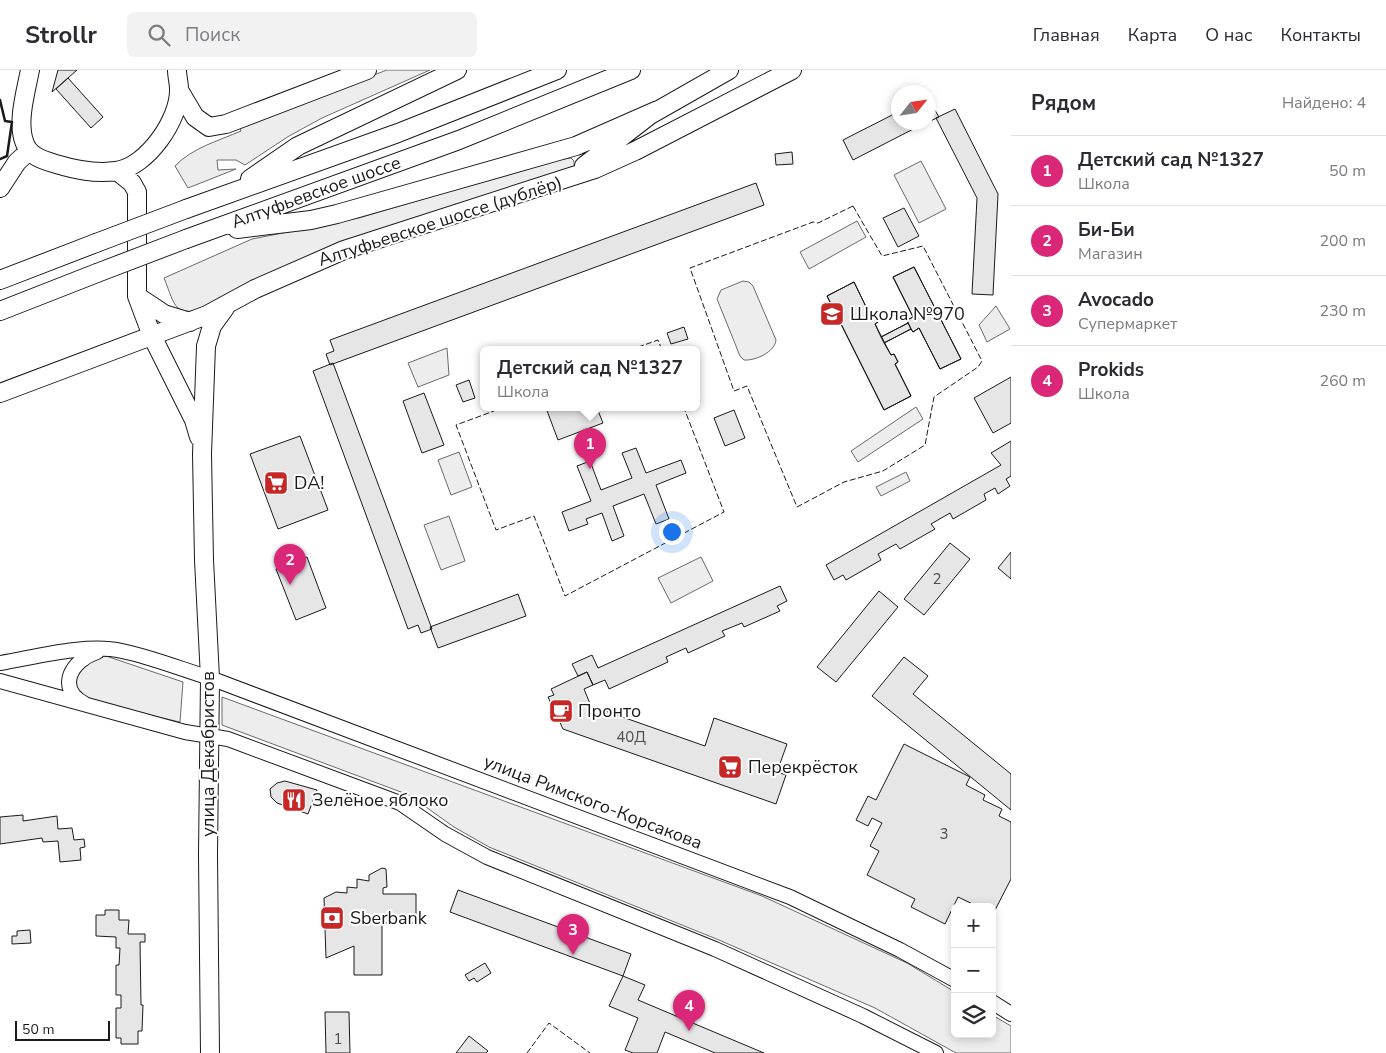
<!DOCTYPE html>
<html lang="ru">
<meta charset="utf-8">
<style>
body{margin:0;font-family:"Nunito Sans",sans-serif;background:#f2f2f3;color:#2b2b33}
.controls{position:absolute;right:15px;bottom:15px;display:grid;overflow:hidden;border-radius:8px;box-shadow:0 2px 8px #0003}
.controls button{width:45px;height:45px;display:grid;place-items:center;padding:0;border:0;border-bottom:1px solid #e1e1e2;background:#fff;color:#2b2b33;font:25px sans-serif}
.compass{position:absolute;left:891px;top:15px;width:45px;height:45px;border-radius:50%;background:#fff;box-shadow:0 2px 8px #0003;rotate:60deg}
.scale{position:absolute;left:15px;bottom:12px;width:95px;box-sizing:border-box;padding-left:5px;border:2px solid #1a1a1a;border-top:0;font-size:14px;line-height:18px;white-space:nowrap;color:#1a1a1a;-webkit-text-stroke:4px #fff;paint-order:stroke}
.you{position:absolute;left:671px;top:461px;width:18px;height:18px;margin:-12px;border:4px solid #fff;border-radius:50%;background:#1a73e8;box-shadow:0 0 0 8px #1a73e833}
.badge{display:grid;place-items:center;width:32px;height:32px;border-radius:50%;background:#db2777;color:#fff;font-size:16px;font-weight:700}
.pin{position:absolute;translate:-50% -41px;filter:drop-shadow(0 1px 2px #0008)}
.pin::after{content:'';position:absolute;top:26px;width:18px;height:15px;background:inherit;clip-path:polygon(0 0,100% 0,50% 100%)}
.popup{position:absolute;left:480px;top:276px;width:220px;height:65px;box-sizing:border-box;display:grid;place-content:center;border-radius:8px;background:#fff;filter:drop-shadow(0 1px 4px #0005);font-size:16px;white-space:nowrap;color:#7c7c81}
.popup b{font-size:19px;color:#2b2b33}
.popup::after{content:'';position:absolute;left:50%;top:100%;margin-left:-10px;border:10px solid transparent;border-top-color:#fff}
.list{margin:0;padding:0;list-style:none}
h2{display:flex;justify-content:space-between;align-items:center;height:65px;margin:0;padding:0 20px;font-size:21px}
h2 small{font-size:16px;font-weight:400;color:#7c7c81}
.list li{display:grid;grid-template-columns:32px 1fr auto;gap:15px;align-items:center;box-sizing:border-box;height:70px;padding:0 20px;border-top:1px solid #e1e1e2}
.list b{display:block;font-size:19px;white-space:nowrap}
.list p{margin:0;font-size:16px;white-space:nowrap;color:#7c7c81}
.list em{font-size:16px;font-style:normal;color:#7c7c81}
.icon{flex:none;width:28px;height:28px;fill:none;stroke:currentColor;stroke-width:2;stroke-linecap:round;stroke-linejoin:round}
.map{position:relative;flex:none;width:1011px;height:983px;overflow:hidden}
header{display:flex;align-items:center;gap:30px;box-sizing:border-box;height:70px;padding:0 25px;background:#fff;border-bottom:1px solid #e1e1e2}
header strong{font-size:24px}
nav{display:flex;gap:28px;margin-inline-start:auto;font-size:18px}
.search{width:350px;height:45px;background:#f2f2f3;display:flex;align-items:center;gap:12px;box-sizing:border-box;padding:0 18px;border-radius:8px;color:#7c7c81;font-size:19px}
main{display:flex}
aside{flex:1;background:#fff}
.map>svg:first-child{display:block}
.green{fill:#ededed;stroke:#6a6a6a}
.building{fill:#e6e6e6;stroke:#1a1a1a}
.lines{fill:none;stroke-linecap:round;stroke-linejoin:round}
.minor-casing{stroke:#1a1a1a;stroke-width:16}
.major-casing{stroke:#1a1a1a;stroke-width:20}
.minor{stroke:#fff;stroke-width:14}
.major{stroke:#fff;stroke-width:18}
.major-bridge-casing{stroke:#1a1a1a;stroke-width:20;stroke-linecap:butt}
.major-bridge{stroke:#fff;stroke-width:18}
.fence{stroke:#1a1a1a;stroke-width:1;stroke-dasharray:6 2.5;stroke-linecap:butt}
.wall{stroke:#1a1a1a;stroke-width:2.5}
.labels{text-anchor:middle;dominant-baseline:central;stroke-width:4;stroke-linejoin:round;paint-order:stroke}
.number-label{font-size:15px;fill:#4d4d4d}
.street-label{font-size:18px;fill:#1a1a1a;stroke:#fff}
.poi-label{font-size:18px;fill:#1a1a1a;stroke:#fff;text-anchor:start}
</style>
<header>
<strong>Strollr</strong>
<div class="search"><svg class="icon" aria-label="search" viewBox="0 0 24 24"><circle cx="10" cy="10" r="6"/><path d="M15 15l6 6"/></svg>Поиск</div>
<nav><a>Главная</a><a>Карта</a><a>О нас</a><a>Контакты</a></nav>
</header>
<main>
<div class="map">
<svg width="1011" height="983" viewBox="0 0 1011 983">
<rect width="100%" height="100%" fill="#fff"/>
<path class="green" d="M387 0H430L322 48 289 66 245 95 236 90H217L218 100 236 99 188 118 175 96C192 78 218 71 241 61L239 56Z
M571 88 574 91V97L560 104 371 162 320 182 209 237C174 248 176 238 164 208L252 169 359 148 552 91Z
M921 91 946 139 919 153 894 105Z
M857 151 866 167 809 199 800 182Z
M743 211 749 212 753 216 776 270C775 282 755 291 744 290L740 286 717 229 721 220Z
M996 236 1010 259 987 272 979 255Z
M447 278 449 305 418 317 408 293Z
M916 337 923 349 858 392 851 381Z
M459 382 472 417 451 425 438 390Z
M906 402 910 411 881 426 876 417Z
M449 446 465 491 441 500 424 455Z
M701 487 713 511 671 533 658 508Z
M106 586 183 612 180 652 86 631 75 618V603L97 587Z
M222 627 762 826 907 893 955 922V964H992V945L1011 956V983H956L875 938 719 870 489 777 454 757 409 725 222 655Z"/>
<path class="building" d="M58 0H77L52 22Z
M68 8 103 47 91 58 56 19Z
M933 37 939 47 928 52V39Z
M955 39 998 124 993 225 972 224 977 128 936 48Z
M898 42V52H927L853 90 843 70Z
M792 82 793 94 776 95 775 84Z
M756 113 764 135 330 295 326 284 334 281 330 270Z
M904 138 919 166 898 177 883 148Z
M914 197 961 289 940 299 919 258 913 262 911 259 884 273 891 285 894 284 898 292 895 294 911 326 884 340 827 226 854 212 870 245 874 244 878 252 875 254 881 267 908 253 907 250 913 247 893 207Z
M914 197 961 289 940 299 919 258 913 262 911 259 907 250 913 247 893 207Z
M854 212 870 245 874 244 878 252 875 254 891 285 894 284 898 292 895 294 911 326 884 340 827 226Z
M908 253 911 259 884 273 881 267Z
M684 257 688 269 671 274 667 263Z
M333 293 432 559 421 563 418 555 408 559 313 301Z
M1011 307V353L993 363 974 328Z
M469 310 475 328 463 332 456 315Z
M424 323 444 375 422 383 403 331Z
M546 338H597L603 353 558 370Z
M734 340 745 368 725 376 714 348Z
M300 366 328 440 278 459 250 384Z
M1011 371V406L1006 409 1010 416 998 424 995 418 984 424 986 430 953 449 950 443 931 454 935 459 900 479 896 474 878 484 881 490 846 510 843 505 834 510 826 495 1001 395 991 383Z
M636 378 646 403 681 390 686 403 656 415 669 449 656 454 644 424 613 436 624 466 612 471 602 443 586 449 588 454 569 461 562 442 591 431 577 396 590 391 601 420 632 408 622 383Z
M950 473 970 489 924 545 904 529Z
M1011 482V509L998 498Z
M307 487 326 538 296 550 276 499Z
M780 516 787 531 777 536 780 541 744 557 742 553 722 561 725 566 688 583 686 578 666 587 668 592 609 619 605 610 593 615 587 602 578 606 572 594 592 585 598 598Z
M879 521 898 537 836 612 817 597Z
M518 524 526 546 438 578 430 557Z
M904 587 928 606 913 624 1011 704V740L872 626Z
M587 602 593 615 584 619 591 636 705 676 714 648 787 674 777 702 786 705 776 734 563 659 548 627 554 625 551 619Z
M904 674 970 707 966 715 985 725 983 730 1002 739 999 746 1011 752V809L993 844 992 837H979L958 827 945 854 911 837 915 829 867 805 879 781 870 776 882 753 872 748 868 756 856 750 868 726 876 730Z
M285 711 317 720 308 744 277 733 271 727 270 719 277 713Z
M23 745V751L57 746 58 759 72 758 74 770 84 769 85 777 80 778 81 790 60 792 58 771 43 772 42 768 0 774V747Z
M382 798 386 799 387 817 383 818V824H416V853H382V905H354V876L326 888 324 828 336 822 347 823V817L357 818V809L369 811V805Z
M458 820 631 884 623 906 450 842Z
M105 840H119V850H129L128 864H145V872H140L141 935H143L142 961H138V974H121V968H116V938H121V925H116V895H119L120 878H116V867L96 866V845H105Z
M30 860 31 873 12 874V866H17V861Z
M485 893 491 903 477 912 474 908 469 911 465 905Z
M623 906 645 915 638 930 764 983H715L665 962 657 983H633L625 980 638 948 609 936Z
M325 942H349L350 983H326Z
M469 966 488 981 486 983H456Z"/>
<g class="lines">
<defs>
<path id="minor" d="M0 593C36 587 86 573 122 581 151 587 181 599 210 608L790 827 900 880 955 910
M0 611 185 662 228 669 400 733 445 764 487 787 715 879 863 946 936 983
M85 634C55 618 72 590 97 582
M992 932 1011 944"/>
<path id="major" d="M30 0C26 21 17 51 24 71 28 86 43 90 56 94 76 100 95 104 116 101 147 97 180 49 179 19 179 13 177 6 177 0
M179 20 195 47 209 57 226 54 367 0
M584 96 650 45 729 0
M117 101 132 113 137 122V226L152 266 194 350 199 367
M250 109 298 76 457 0
M0 118 17 92 29 81
M186 139 398 63 557 0
M237 159 311 150 337 144 576 76 658 40
M186 169 459 70 631 0
M0 210 96 173
M137 226 164 244 190 252
M0 241 97 203
M0 323 207 245 255 219 344 180 595 99 635 81 792 0
M210 983 208 785 210 608 204 490 202 384 206 276 212 256 225 238"/>
</defs>
<use href="#minor" class="minor-casing"/>
<use href="#major" class="major-casing"/>
<use href="#minor" class="minor"/>
<use href="#major" class="major"/>
<defs>
<path id="major-bridge" d="M96 173 186 139
M97 203 186 169"/>
</defs>
<use href="#major-bridge" class="major-bridge-casing"/>
<use href="#major-bridge" class="major-bridge"/>
<path class="fence" d="M853 136 882 186 923 176 982 291 978 297 934 327 925 375 883 401 844 412 797 437 747 316 734 321 690 198 813 152 818 153Z
M630 280 658 270 662 280
M493 338 494 341 456 355 496 460 534 446 565 526 724 442 684 338
M527 983 549 953 590 983"/>
<path class="wall" d="M0 30 5 51 12 52 7 86 0 89"/>
</g>
<defs>
<symbol id="school-square" viewBox="-11 -11 22 22"><rect x="-9" y="-9" width="18" height="18" rx="4" fill="#c62828" stroke="#fff"/><path d="M0-5L7-2L0 1L-7-2ZM-4 1L0 2.5L4 1V4Q0 6-4 4Z" fill="#fff"/></symbol>
<symbol id="supermarket-square" viewBox="-11 -11 22 22"><rect x="-9" y="-9" width="18" height="18" rx="4" fill="#c62828" stroke="#fff"/><path d="M-6-5.5h2.5l.6 2H6L4.5 2H-2.5L-4.4-4H-6ZM-1.5 3.2a1.3 1.3 0 1 0 .1 0ZM3 3.2a1.3 1.3 0 1 0 .1 0Z" fill="#fff"/></symbol>
<symbol id="cafe-square" viewBox="-11 -11 22 22"><rect x="-9" y="-9" width="18" height="18" rx="4" fill="#c62828" stroke="#fff"/><path d="M-5.5-4.5H6V0H3Q3 3.5 0 3.5H-2.5Q-5.5 3.5-5.5 0ZM3-3.2v2h1.7v-2ZM-6 4.5H4V6H-6Z" fill="#fff"/></symbol>
<symbol id="restaurant-square" viewBox="-11 -11 22 22"><rect x="-9" y="-9" width="18" height="18" rx="4" fill="#c62828" stroke="#fff"/><path d="M-5-6h1v4h1v-4h1v4h1v-4h1v5L-1.5 .5V6h-2V.5L-5-1ZM5-6V6H3V1.5H1.5Q1.5-4 5-6Z" fill="#fff"/></symbol>
<symbol id="bank-square" viewBox="-11 -11 22 22"><rect x="-9" y="-9" width="18" height="18" rx="4" fill="#c62828" stroke="#fff"/><path d="M-6-4H6V4H-6ZM0-2.3a2.3 2.3 0 1 0 0 4.6a2.3 2.3 0 1 0 0-4.6Z" fill="#fff"/></symbol>
</defs>
<g fill-rule="evenodd">
<use href="#school-square" x="818" y="230" width="28" height="28"/>
<use href="#supermarket-square" x="262" y="399" width="28" height="28"/>
<use href="#cafe-square" x="547" y="627" width="28" height="28"/>
<use href="#supermarket-square" x="716" y="683" width="28" height="28"/>
<use href="#restaurant-square" x="280" y="716" width="28" height="28"/>
<use href="#bank-square" x="318" y="834" width="28" height="28"/>
</g>
<g class="labels">
<g class="number-label">
<text x="937" y="509">2</text>
<text x="631" y="667">40Д</text>
<text x="944" y="764">3</text>
<text x="338" y="969">1</text>
</g>
<g class="street-label">
<text transform="translate(316 122) rotate(-20)">Алтуфьевское шоссе</text>
<text transform="translate(440 151) rotate(-18)">Алтуфьевское шоссе (дублёр)</text>
<text transform="translate(208 684) rotate(-90)">улица Декабристов</text>
<text transform="translate(593 732) rotate(21)">улица Римского-Корсакова</text>
</g>
<g class="poi-label">
<text x="850" y="244">Школа №970</text>
<text x="294" y="413">DA!</text>
<text x="578" y="641">Пронто</text>
<text x="748" y="697">Перекрёсток</text>
<text x="312" y="730">Зелёное яблоко</text>
<text x="350" y="848">Sberbank</text>
</g>
</g>
</svg>
<div class="controls">
<button>+</button>
<button>−</button>
<button><svg class="icon" aria-label="layers" viewBox="0 0 24 24"><path d="M12 4l9 5-9 5-9-5zM3 14l9 5 9-5"/></svg></button>
</div>
<svg class="compass" viewBox="-18 -18 36 36"><path d="M0-13l5 13h-10z" fill="#e53935"/><path d="M0 13l5-13h-10z" fill="#7c7c81"/></svg>
<div class="scale">50 m</div>
<div class="you"></div>
<div class="pin badge" style="left:590px;top:399px">1</div>
<div class="popup"><b>Детский сад №1327</b>Школа</div>
<div class="pin badge" style="left:290px;top:515px">2</div>
<div class="pin badge" style="left:573px;top:885px">3</div>
<div class="pin badge" style="left:689px;top:961px">4</div>
</div>
<aside>
<h2>Рядом<small>Найдено: 4</small></h2>
<ul class="list">
<li><span class="badge">1</span><div><b>Детский сад №1327</b><p>Школа</p></div><em>50 m</em></li>
<li><span class="badge">2</span><div><b>Би-Би</b><p>Магазин</p></div><em>200 m</em></li>
<li><span class="badge">3</span><div><b>Avocado</b><p>Супермаркет</p></div><em>230 m</em></li>
<li><span class="badge">4</span><div><b>Prokids</b><p>Школа</p></div><em>260 m</em></li>
</ul>
</aside>
</main>
